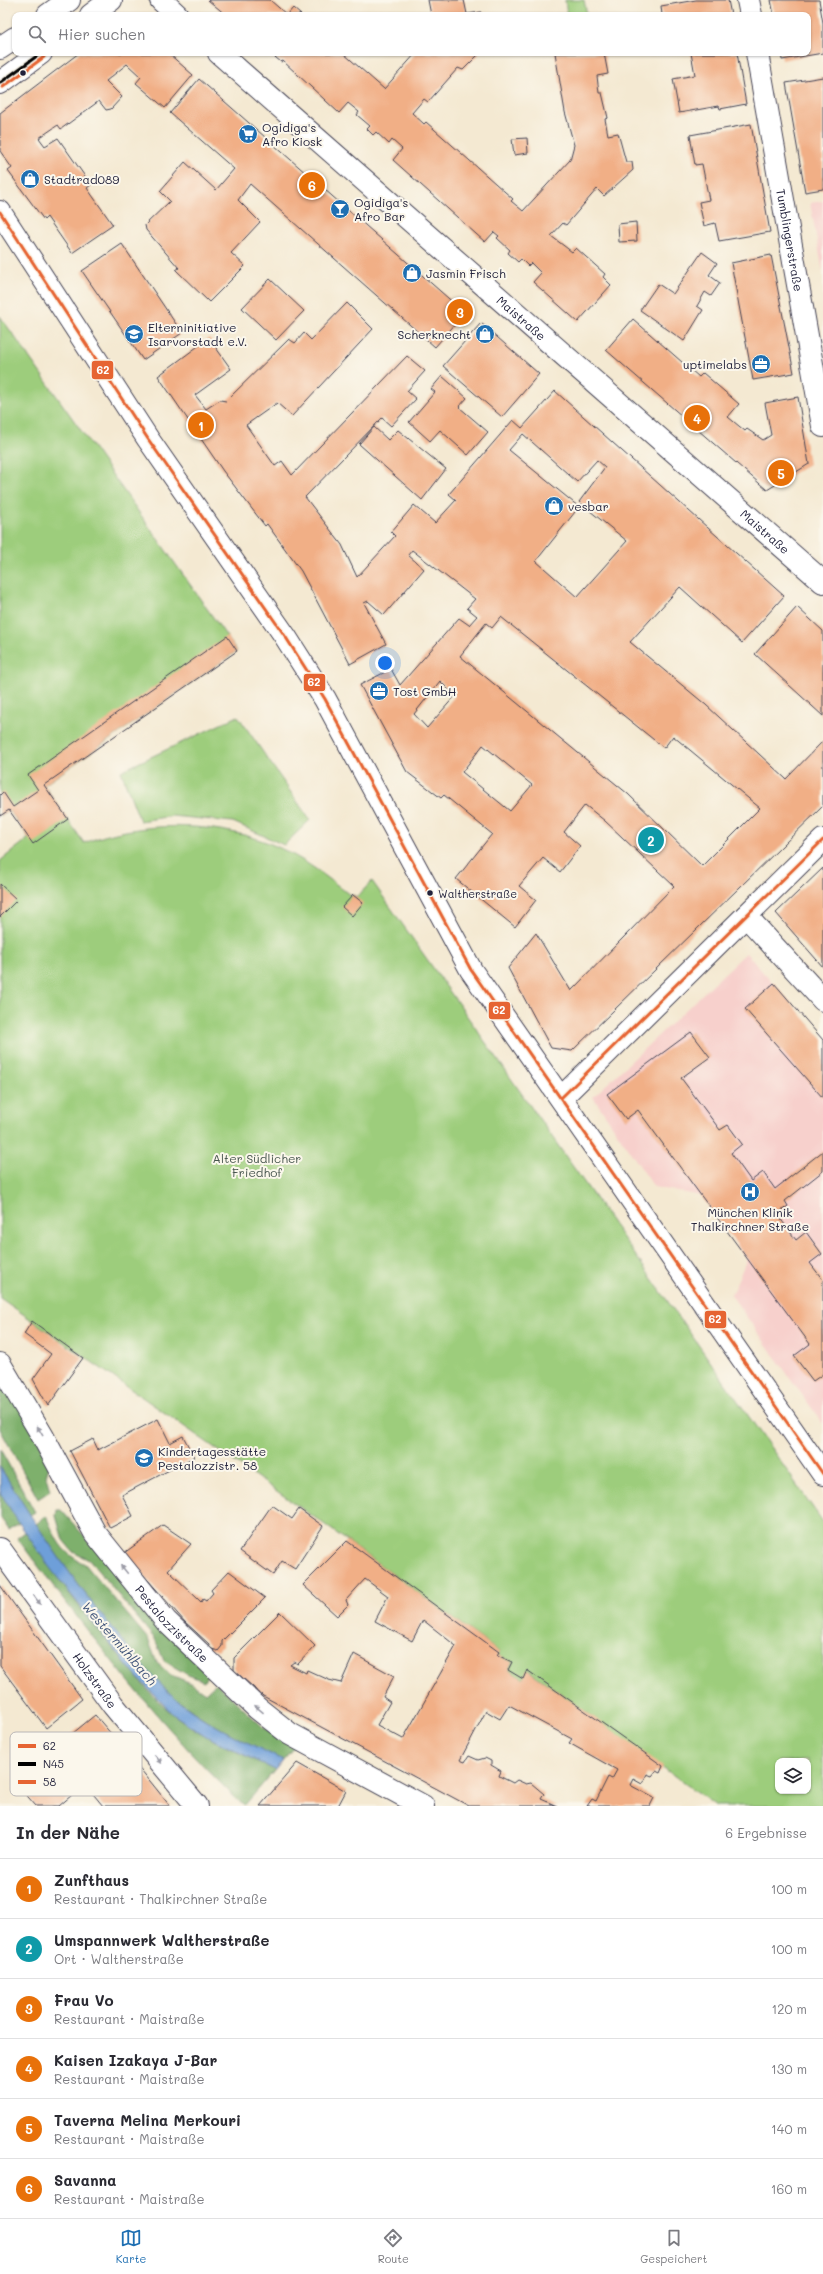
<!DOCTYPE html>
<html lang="de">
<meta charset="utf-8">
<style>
body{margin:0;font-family:Mali,sans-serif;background:#f7f7f7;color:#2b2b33}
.controls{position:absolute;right:12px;bottom:12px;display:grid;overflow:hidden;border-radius:8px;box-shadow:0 1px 3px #0004}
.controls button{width:36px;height:36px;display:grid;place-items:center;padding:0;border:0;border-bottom:1px solid #e1e1e2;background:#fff;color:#2b2b33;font:20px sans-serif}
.you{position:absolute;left:385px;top:663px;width:14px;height:14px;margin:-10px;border:3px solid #fff;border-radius:50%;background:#1a73e8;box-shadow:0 0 0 6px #1a73e833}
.badge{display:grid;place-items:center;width:26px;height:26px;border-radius:50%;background:#1f6fb2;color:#fff;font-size:13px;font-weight:700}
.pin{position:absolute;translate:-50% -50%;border:2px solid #fff;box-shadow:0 1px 4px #0006}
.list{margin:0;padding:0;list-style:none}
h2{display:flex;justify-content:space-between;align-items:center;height:52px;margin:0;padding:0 16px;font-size:17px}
h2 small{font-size:13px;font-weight:400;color:#7c7c81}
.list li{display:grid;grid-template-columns:26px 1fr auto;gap:12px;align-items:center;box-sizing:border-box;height:60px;padding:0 16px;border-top:1px solid #e1e1e2}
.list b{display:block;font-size:15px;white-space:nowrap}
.list p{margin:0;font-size:13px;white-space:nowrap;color:#7c7c81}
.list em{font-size:13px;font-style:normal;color:#7c7c81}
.icon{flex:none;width:22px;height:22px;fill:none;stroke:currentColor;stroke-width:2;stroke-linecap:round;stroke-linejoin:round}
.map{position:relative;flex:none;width:823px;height:1806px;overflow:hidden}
.search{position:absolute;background:#fff;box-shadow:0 1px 3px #0004;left:12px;right:12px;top:12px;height:44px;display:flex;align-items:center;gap:10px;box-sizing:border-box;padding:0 14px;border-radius:8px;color:#7c7c81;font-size:15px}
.sheet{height:412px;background:#fff}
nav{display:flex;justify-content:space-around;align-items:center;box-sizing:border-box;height:56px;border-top:1px solid #e1e1e2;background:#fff;font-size:11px;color:#7c7c81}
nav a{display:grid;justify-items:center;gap:2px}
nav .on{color:#1f6fb2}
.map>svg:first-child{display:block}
.built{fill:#f7d0cc}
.green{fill:#9dcd7c;stroke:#60785c;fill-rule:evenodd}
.forest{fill:#7eb06c;stroke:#506954}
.water{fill:#6e9fd9;stroke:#48608a}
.building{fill:#f1af86;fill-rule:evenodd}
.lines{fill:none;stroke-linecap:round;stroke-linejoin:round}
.minor-casing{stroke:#424052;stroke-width:24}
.major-casing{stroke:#424052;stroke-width:24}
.minor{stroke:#fff;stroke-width:22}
.major{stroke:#fff;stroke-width:22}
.bus-1-casing{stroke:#fbf7ec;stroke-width:6}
.bus-2-casing{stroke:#fbf7ec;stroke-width:6}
.bus-3-casing{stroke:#fbf7ec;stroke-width:6}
.bus-1{stroke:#e66432;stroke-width:3}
.bus-2{stroke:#000;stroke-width:3}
.bus-3{stroke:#e66432;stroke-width:3}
.oneway{fill:#9c9ca7}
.bus-dot{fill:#22223b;stroke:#fbf7ec;stroke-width:1.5}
.labels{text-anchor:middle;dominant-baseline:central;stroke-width:4;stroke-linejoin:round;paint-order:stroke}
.bus-label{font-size:11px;fill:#22223b;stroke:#fbf7ec;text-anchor:start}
.poi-label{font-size:12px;fill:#22223b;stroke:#fbf7ec;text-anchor:start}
.street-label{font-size:12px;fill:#22223b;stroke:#fbf7ec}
.park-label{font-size:12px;fill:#47554e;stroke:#fbf7ec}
.water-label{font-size:13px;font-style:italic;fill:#40547a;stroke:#fbf7ec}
.key{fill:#fbf7ec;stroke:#bab7b7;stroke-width:1}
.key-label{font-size:11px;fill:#22223b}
.line-badge{stroke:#fbf7ec;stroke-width:1.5}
.badge-label{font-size:11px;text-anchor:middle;font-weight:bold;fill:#fff}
</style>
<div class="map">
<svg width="823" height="1806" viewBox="0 0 823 1806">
<rect width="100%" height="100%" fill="#fbf7ec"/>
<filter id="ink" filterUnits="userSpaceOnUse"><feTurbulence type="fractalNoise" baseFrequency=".025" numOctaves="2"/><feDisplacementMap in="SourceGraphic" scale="8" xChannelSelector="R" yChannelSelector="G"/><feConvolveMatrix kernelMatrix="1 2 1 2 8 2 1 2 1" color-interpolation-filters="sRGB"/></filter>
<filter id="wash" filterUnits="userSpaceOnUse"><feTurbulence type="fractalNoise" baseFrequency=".012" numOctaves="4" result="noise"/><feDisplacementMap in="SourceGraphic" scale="16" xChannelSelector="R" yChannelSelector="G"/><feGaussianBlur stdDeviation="0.9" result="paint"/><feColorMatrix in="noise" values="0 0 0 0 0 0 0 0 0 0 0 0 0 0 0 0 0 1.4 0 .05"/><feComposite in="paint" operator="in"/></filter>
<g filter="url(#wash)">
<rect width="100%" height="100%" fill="#f4e9d2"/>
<path class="built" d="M823 201V272L810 203Z
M746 953 823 1040V1424L731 1295 747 1259 701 1196 654 1187 593 1097Z"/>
<path class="green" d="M565 0H584L587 15H567Z
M0 316 237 651 44 785 84 843C139 821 210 821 266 842 298 854 325 875 351 896L353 895 357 897 372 881 823 1522V1806H716L528 1670 523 1679 508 1670 512 1662 497 1655 499 1652 324 1524 0 1298V861L29 838 9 810 0 816ZM778 1761H808V1791H778Z
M238 716 310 820 284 845 233 822 172 816 140 821 121 771Z"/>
<path class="forest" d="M0 1367 50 1463 46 1476 50 1491 38 1499 0 1429Z
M0 1449 35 1512 30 1515 0 1467Z
M0 1492 19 1523 9 1530 0 1517Z
M57 1510H61L209 1675 204 1681 188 1675 164 1661 155 1639 89 1560 73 1552 63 1540 56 1516Z
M46 1516C57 1540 60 1552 85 1564L148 1639 157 1663 171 1675 191 1683 205 1693 216 1683 263 1727 294 1747 283 1760C249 1743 213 1727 183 1704 161 1688 143 1666 126 1645 94 1607 64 1566 36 1524Z
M25 1532C53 1573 84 1613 115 1651 133 1672 151 1697 173 1714 203 1738 240 1753 275 1770L244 1806C159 1726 87 1631 17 1538Z"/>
<path class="water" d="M0 1467C37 1527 76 1586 122 1640 140 1662 160 1686 182 1704 213 1727 249 1743 283 1760L275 1770 206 1736 173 1714 135 1675 50 1568 17 1520 0 1492Z"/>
<g id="blocks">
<path class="building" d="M208 0H270L287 15H226Z
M428 0H464L467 14 481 12V15H431Z
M696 0H728L731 15H662L661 6Z
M771 0H819L823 23V53L782 60 781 53H808V15H774Z
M293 8 301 15H287Z
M79 53H168L193 75 165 108 136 83 141 77 127 64 106 81 122 97 111 109 106 110 99 101 61 129 58 125 39 138 45 146 58 138 91 185 87 188 113 225 72 253 47 217 44 220 8 171 12 168 0 151V113Z
M270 53H343L384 89 416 53H480L463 70 458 68 428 102 424 99 412 113 424 124 426 122 513 199 511 201 523 211 570 160 574 145 565 112 555 53H604L608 74 597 76 599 93H602L608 118 605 119 608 135 618 133 626 162H632L633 170 604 196 597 189 566 225 563 223 551 236 572 252 576 248 605 274 603 277 611 285 578 322 533 282 541 273 531 263 528 266 521 259 518 262 508 253 510 250 497 238 499 236 494 232 485 242 393 160 402 149 392 140 389 144 376 132 373 135 367 129 370 126 357 115 359 112 348 103 339 113 283 61 281 62Z
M691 53H737L746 104 720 109 719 106 679 113 673 79 695 75Z
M823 77V189L805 192 786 83Z
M199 79 465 313 435 347 250 184 238 200 260 222 231 253 245 266 209 302 176 270 179 268 146 230 145 225 170 201 160 191 185 162 216 190 234 169 170 113Z
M751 124 770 232 719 241 715 223 704 226 699 202 709 200 702 164 695 165 690 135Z
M527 138 528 153 514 155 512 139Z
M636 222 637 241 619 242 618 224Z
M122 244 182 333 143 360 82 271Z
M702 252 717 263 709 275 720 283 711 296 705 292 697 306 703 310 684 341 640 310 658 284 673 294Z
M771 255 794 373 753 380 731 263Z
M270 279 304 311 276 340 242 308Z
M347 303 373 329 292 416 277 403 246 425 275 466 282 461 292 475 407 356 425 371 407 391 416 399 391 426 382 418 305 497 342 545 357 577 395 536 391 532 414 505 435 523 456 500 449 494 513 420 522 428 555 391 784 596 742 643 680 587 630 642 706 705 786 779 823 741V806L572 1051 551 1048 508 968 536 933 571 991 674 886 605 821 585 805 564 832 580 846 560 872 543 858 519 886 536 900 515 927 456 879 492 834 444 795 441 798 407 772 360 685 391 669 400 685 459 618 469 625 477 616 467 608 475 599 412 550 408 555 424 569 384 615 368 601 364 603 386 644 350 664 301 571 267 524 265 526 223 471 158 376 209 338 231 369 195 395 206 409 220 400 226 401 289 339 295 343 304 333 311 340ZM523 434 577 482 597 460 605 467 579 502 627 541 577 597 536 561 579 507 509 450ZM501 617 664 748 673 736 760 808 702 866 628 794 460 656 486 623 492 628ZM440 681 455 696 427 728 414 714ZM483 745 532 785 510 811 462 772Z
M633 319 699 377 703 373 739 404 728 417 745 431 747 429 763 440 771 435 765 403 798 397 809 464 767 490 606 350Z
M481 323 539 374 502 417 443 366Z
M442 376 467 398 459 407 488 432 468 455 440 430 430 441 409 422 435 392 431 389Z
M374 427 388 440 398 430 446 469 422 500 359 444Z
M797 607 823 631V716L755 654Z
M227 636 237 651 44 785 68 819 33 844 9 810 0 816V795L3 792 13 807 38 790 28 775Z
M823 868V967L776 913Z
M0 884 17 900 0 917Z
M353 895 363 903 352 916 342 907Z
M774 983 823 1040V1098L745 1009Z
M691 1032 710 1057 681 1078 720 1130 728 1125 742 1144 731 1153 751 1181 763 1172 775 1189 823 1151V1171L785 1201 788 1206 777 1214 796 1240 806 1232 822 1254 810 1263 823 1280V1374L813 1381 794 1356 810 1344 638 1110 626 1119 607 1094Z
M32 1321 83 1358 48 1406 33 1379 51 1354 24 1334Z
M158 1419 170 1443 183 1436 194 1457 122 1495 133 1516 110 1528 70 1451 93 1439 98 1450Z
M272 1505 292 1519 299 1509 323 1526 295 1569 282 1561 273 1575 240 1551Z
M163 1525 191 1544 168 1570 201 1602 203 1599 206 1601 213 1593 211 1590 229 1571 265 1598 222 1641V1646L218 1651 209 1648V1644L185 1622 124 1553Z
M347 1541 499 1652 497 1655 512 1662 508 1670 523 1679 527 1670 663 1766 660 1773 656 1771 652 1776 647 1774 642 1784 633 1779 630 1785 654 1798 650 1806H587L592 1799 596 1801 608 1777 612 1779 617 1770 569 1743 572 1739 509 1705 500 1719 486 1711 460 1760 465 1762 469 1756 478 1760 485 1758 491 1761V1765L501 1771 499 1776 513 1783 517 1780 526 1784 531 1783 544 1794 541 1799 557 1806H469L263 1696 234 1670V1658L280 1612 315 1646 298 1664 294 1662 290 1665 306 1673 307 1670 329 1680 341 1683 354 1654 394 1676 383 1697 390 1702 377 1725 403 1739 456 1646 423 1620 412 1641 375 1621 388 1596 365 1579 346 1600 348 1605 337 1616 303 1585Z
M0 1585 82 1699 46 1728 0 1666Z
M95 1715 125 1750 170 1806H103L85 1784 59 1806H36L14 1781 27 1770 46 1793 60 1780 59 1774 71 1765V1761L74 1759 61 1743Z
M297 1763 346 1791 338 1806H260Z"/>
</g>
</g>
<g filter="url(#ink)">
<use href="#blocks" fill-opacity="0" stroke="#424052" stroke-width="1"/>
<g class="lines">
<defs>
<g id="minor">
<path d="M161 0 177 15"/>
<path d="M748 0 751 15"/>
<path id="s1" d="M219 53 823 582"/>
<path id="s2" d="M757 53 823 426"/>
<path d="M0 212 148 439 285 636 325 699 471 970 823 1474"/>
<path d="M746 916 823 1000"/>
<path d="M561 1098 823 840"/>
<path id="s3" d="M0 1364 42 1435 95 1533 166 1621 257 1708 290 1734 423 1806"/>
<path id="s4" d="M0 1549 113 1705 197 1806"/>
</g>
<path id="major" d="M48 15 69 0
M91 15 111 0
M0 48 15 38
M0 83 41 53"/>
</defs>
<use href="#minor" class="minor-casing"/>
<use href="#major" class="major-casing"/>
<use href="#minor" class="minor"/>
<use href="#major" class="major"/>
<defs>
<path id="bus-1" d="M0 212 148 439 285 636 325 699 471 970 823 1474
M561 1098 823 840"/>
<path id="bus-2" d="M0 83 41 53"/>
<path id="bus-3" d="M3 87 44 57"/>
</defs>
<use href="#bus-1" class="bus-1-casing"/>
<use href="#bus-2" class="bus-2-casing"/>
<use href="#bus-3" class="bus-3-casing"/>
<use href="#bus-1" class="bus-1"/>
<use href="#bus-2" class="bus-2"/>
<use href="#bus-3" class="bus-3"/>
</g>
<defs><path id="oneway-solid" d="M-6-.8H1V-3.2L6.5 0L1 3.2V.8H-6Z"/></defs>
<g class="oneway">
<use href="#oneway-solid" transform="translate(40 1431) rotate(-120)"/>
<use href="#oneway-solid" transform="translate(124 1569) rotate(-129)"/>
<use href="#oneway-solid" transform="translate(37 1600) rotate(54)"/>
<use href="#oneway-solid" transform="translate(259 1709) rotate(-140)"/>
<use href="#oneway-solid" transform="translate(158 1759) rotate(50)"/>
</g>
</g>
<defs>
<symbol id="supermarket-disc" viewBox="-11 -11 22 22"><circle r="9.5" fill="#1f6fb2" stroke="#fbf7ec"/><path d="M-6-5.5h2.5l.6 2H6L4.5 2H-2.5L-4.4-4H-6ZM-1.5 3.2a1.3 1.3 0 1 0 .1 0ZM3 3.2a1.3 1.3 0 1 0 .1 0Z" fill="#fff"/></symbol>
<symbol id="shop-disc" viewBox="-11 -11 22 22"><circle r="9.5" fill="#1f6fb2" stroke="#fbf7ec"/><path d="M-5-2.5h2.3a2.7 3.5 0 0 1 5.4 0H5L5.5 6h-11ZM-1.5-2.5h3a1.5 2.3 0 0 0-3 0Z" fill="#fff"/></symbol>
<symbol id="bar-disc" viewBox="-11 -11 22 22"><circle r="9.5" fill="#1f6fb2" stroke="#fbf7ec"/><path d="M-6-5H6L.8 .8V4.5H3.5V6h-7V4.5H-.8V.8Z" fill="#fff"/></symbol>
<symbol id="school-disc" viewBox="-11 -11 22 22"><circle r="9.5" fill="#1f6fb2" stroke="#fbf7ec"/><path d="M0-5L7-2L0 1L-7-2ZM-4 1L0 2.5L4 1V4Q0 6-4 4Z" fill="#fff"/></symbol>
<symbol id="office-disc" viewBox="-11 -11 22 22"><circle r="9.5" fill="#1f6fb2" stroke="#fbf7ec"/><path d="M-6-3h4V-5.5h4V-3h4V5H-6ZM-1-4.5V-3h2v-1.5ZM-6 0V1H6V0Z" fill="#fff"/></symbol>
<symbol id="hospital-disc" viewBox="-11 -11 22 22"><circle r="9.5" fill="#1f6fb2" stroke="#fbf7ec"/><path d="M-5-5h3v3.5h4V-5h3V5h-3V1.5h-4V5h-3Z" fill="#fff"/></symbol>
</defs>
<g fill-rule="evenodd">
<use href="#supermarket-disc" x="237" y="123" width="22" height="22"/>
<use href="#shop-disc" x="19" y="168" width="22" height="22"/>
<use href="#bar-disc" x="329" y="198" width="22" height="22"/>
<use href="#shop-disc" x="401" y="262" width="22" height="22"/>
<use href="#school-disc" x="123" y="323" width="22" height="22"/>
<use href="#shop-disc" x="474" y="323" width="22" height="22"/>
<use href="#office-disc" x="750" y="353" width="22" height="22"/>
<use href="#shop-disc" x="543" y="495" width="22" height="22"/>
<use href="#office-disc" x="368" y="680" width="22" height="22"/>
<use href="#hospital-disc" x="739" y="1181" width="22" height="22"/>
<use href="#school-disc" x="133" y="1447" width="22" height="22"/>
</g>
<g class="bus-dot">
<circle cx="23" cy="73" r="3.5"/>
<circle cx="430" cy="893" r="3.5"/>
</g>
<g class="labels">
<g class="bus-label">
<text x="438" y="893">Waltherstraße</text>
</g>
<g class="poi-label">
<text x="262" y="127">Ogidiga's<tspan x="262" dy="14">Afro Kiosk</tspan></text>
<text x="44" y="179">Stadtrad089</text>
<text x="354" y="202">Ogidiga's<tspan x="354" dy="14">Afro Bar</tspan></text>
<text x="426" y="273">Jasmin Frisch</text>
<text x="148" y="327">Elterninitiative<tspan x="148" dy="14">Isarvorstadt e.V.</tspan></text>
<text x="471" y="334" text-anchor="end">Scherknecht</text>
<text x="747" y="364" text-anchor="end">uptimelabs</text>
<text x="568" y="506">vesbar</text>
<text x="393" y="691">Tost GmbH</text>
<text x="750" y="1212" text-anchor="middle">München Klinik<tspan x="750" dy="14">Thalkirchner Straße</tspan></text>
<text x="158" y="1451">Kindertagesstätte<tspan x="158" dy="14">Pestalozzistr. 58</tspan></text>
</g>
<g class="street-label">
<text stroke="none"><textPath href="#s2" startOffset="190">Tumblingerstraße</textPath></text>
<text stroke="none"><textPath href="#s1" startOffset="402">Maistraße</textPath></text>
<text stroke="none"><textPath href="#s1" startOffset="726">Maistraße</textPath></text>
<text stroke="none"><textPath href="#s3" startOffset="313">Pestalozzistraße</textPath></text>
<text stroke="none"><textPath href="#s4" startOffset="162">Holzstraße</textPath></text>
</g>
<g class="park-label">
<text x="257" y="1158">Alter Südlicher<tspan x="257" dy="14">Friedhof</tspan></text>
</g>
<g class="water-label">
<text transform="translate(120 1643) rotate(49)">Westermühlbach</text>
</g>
</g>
<rect x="10" y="1732" width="132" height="64" rx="6" class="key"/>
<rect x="18" y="1744" width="18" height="4" fill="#e66432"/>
<rect x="18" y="1762" width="18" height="4" fill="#000"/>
<rect x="18" y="1780" width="18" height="4" fill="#e66432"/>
<g class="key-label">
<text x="43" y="1750">62</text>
<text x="43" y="1768">N45</text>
<text x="43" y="1786">58</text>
</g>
<g class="line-badge">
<rect x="91" y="360" width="23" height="20" rx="4" fill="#e66432"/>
<rect x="303" y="673" width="23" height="19" rx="4" fill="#e66432"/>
<rect x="488" y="1001" width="23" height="19" rx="4" fill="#e66432"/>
<rect x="704" y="1310" width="23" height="19" rx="4" fill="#e66432"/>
</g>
<g class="badge-label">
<text x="103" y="374">62</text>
<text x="314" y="686">62</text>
<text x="499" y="1014">62</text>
<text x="715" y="1323">62</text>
</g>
</svg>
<div class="controls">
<button><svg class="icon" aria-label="layers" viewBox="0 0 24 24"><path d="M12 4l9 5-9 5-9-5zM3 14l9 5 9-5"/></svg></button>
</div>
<div class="you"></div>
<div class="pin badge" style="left:201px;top:425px;background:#e8710a">1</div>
<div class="pin badge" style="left:651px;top:840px;background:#0f9aa8">2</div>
<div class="pin badge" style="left:460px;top:312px;background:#e8710a">3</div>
<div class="pin badge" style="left:697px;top:418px;background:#e8710a">4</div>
<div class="pin badge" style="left:781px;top:473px;background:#e8710a">5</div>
<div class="pin badge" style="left:312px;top:185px;background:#e8710a">6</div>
<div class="search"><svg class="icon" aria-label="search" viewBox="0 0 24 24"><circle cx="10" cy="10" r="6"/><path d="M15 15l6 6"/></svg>Hier suchen</div>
</div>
<section class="sheet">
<h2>In der Nähe<small>6 Ergebnisse</small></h2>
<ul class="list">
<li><span class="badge" style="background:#e8710a">1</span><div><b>Zunfthaus</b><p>Restaurant · Thalkirchner Straße</p></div><em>100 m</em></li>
<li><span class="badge" style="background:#0f9aa8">2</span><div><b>Umspannwerk Waltherstraße</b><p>Ort · Waltherstraße</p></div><em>100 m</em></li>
<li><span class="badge" style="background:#e8710a">3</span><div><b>Frau Vo</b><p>Restaurant · Maistraße</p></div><em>120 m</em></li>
<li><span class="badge" style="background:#e8710a">4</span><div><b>Kaisen Izakaya J-Bar</b><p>Restaurant · Maistraße</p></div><em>130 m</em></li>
<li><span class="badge" style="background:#e8710a">5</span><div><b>Taverna Melina Merkouri</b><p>Restaurant · Maistraße</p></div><em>140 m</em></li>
<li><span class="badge" style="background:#e8710a">6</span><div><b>Savanna</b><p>Restaurant · Maistraße</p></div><em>160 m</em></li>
</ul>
</section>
<nav>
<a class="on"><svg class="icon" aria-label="map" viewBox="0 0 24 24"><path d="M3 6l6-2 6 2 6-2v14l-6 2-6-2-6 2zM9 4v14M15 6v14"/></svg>Karte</a>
<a><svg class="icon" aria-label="directions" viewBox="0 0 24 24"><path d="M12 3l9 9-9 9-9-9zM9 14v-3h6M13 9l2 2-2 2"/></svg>Route</a>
<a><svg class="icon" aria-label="saved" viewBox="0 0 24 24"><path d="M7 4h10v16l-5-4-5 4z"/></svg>Gespeichert</a>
</nav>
